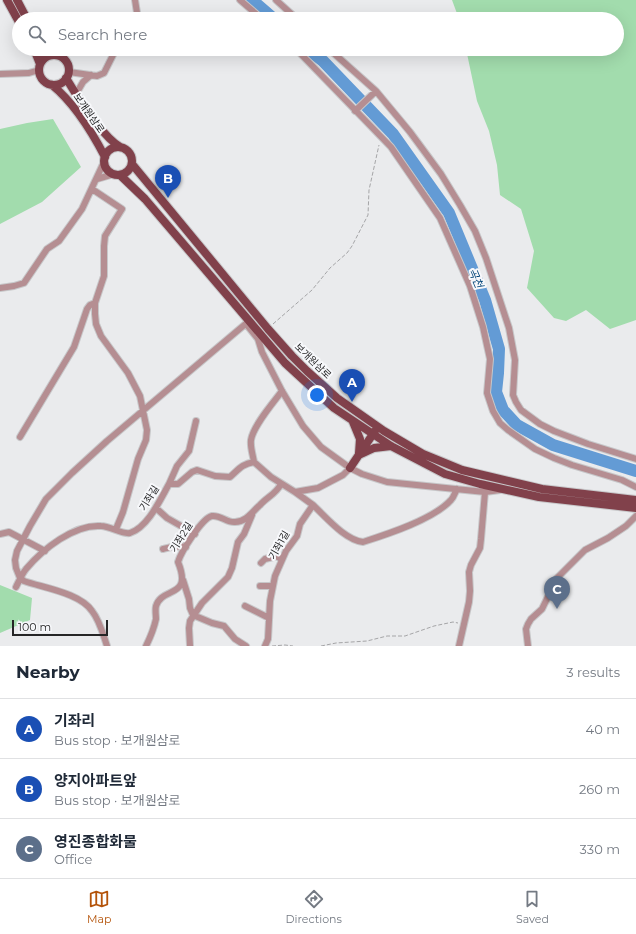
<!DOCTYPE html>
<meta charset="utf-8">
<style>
body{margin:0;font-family:Montserrat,"Noto Sans KR",sans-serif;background:#f2f2f3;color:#1f2937}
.scale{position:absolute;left:12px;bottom:10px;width:96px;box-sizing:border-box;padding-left:4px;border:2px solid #252526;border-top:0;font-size:11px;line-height:14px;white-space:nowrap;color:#252526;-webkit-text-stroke:3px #f7f8fb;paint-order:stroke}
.you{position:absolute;left:317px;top:395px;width:14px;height:14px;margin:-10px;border:3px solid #fff;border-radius:50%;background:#1a73e8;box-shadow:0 0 0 6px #1a73e833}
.badge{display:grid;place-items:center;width:26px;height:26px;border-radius:50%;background:#b45309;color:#fff;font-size:13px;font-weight:700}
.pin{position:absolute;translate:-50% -33px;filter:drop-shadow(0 1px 2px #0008)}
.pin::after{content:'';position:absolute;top:21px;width:14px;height:12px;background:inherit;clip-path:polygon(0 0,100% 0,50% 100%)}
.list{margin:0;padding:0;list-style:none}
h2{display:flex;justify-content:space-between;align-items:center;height:52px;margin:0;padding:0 16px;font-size:17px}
h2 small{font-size:13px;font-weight:400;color:#747a83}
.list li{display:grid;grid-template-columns:26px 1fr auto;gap:12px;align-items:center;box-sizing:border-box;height:60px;padding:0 16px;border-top:1px solid #e0e1e3}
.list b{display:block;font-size:15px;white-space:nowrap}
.list p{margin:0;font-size:13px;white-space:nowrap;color:#747a83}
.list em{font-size:13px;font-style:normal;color:#747a83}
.icon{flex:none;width:22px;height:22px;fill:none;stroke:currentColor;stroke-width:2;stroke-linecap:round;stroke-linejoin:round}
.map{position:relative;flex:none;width:636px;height:646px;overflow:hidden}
.search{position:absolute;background:#fff;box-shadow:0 4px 16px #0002;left:12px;right:12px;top:12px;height:44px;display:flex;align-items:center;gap:10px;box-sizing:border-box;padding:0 14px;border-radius:22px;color:#747a83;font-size:15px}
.sheet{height:232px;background:#fff}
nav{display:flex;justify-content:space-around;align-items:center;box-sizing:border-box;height:56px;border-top:1px solid #e0e1e3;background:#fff;font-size:11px;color:#747a83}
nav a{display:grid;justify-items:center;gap:2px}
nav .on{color:#b45309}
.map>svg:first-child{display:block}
.green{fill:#a2dcad}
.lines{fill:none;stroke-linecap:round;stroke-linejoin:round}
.river{stroke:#639bd5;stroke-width:12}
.minor-casing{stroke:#c7c7c9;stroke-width:8}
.major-casing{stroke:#c7c7c9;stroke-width:10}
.path{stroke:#a5a5a7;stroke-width:1;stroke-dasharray:4 2;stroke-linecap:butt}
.minor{stroke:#b58e92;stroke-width:6}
.major{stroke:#81414b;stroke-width:8}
.labels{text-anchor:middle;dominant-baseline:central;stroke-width:4;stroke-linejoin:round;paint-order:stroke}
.street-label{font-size:10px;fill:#252526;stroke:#f7f8fb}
.water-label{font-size:11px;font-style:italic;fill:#004478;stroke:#f7f8fb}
</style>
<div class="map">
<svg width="636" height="646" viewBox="0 0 636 646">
<rect width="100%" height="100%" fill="#eaebed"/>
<path class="green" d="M452 0H636V320L610 329 586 310 566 321 554 318 527 288 534 251 521 209 500 195 497 165 489 131 477 101 466 49H617V19H459Z
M53 119 81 167 42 202 0 224V129L27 123Z
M0 585 32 598 30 620 0 633Z"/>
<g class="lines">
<path class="river" d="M252 0 274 19
M308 49 323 61 393 134 449 213 485 300 499 349 498 373 496 392 503 410 517 425 553 445 636 471"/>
<defs>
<path id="minor" d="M135 0 138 19
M240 0 262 19
M276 0 297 19
M296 49 391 147 440 218 470 286 483 327 490 359 487 393 493 411 500 423 508 430 535 449 554 458 572 465 622 480 636 487
M329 49 376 91 410 132 441 174 460 205 475 231 486 258 509 328 515 360 513 395 516 402 521 410 540 424 554 431 588 444 636 459
M69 72 97 76 104 73 116 49
M0 74 29 73 39 70
M76 94 83 82 91 75
M355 111 376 91
M97 179 114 174
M92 189 122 209 105 236 104 246V276L95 303V314L96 324 101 336 128 373 140 396 147 430 146 440 138 459 123 512 116 529
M0 288 14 286 24 283 47 249 59 241 82 209 104 162
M246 324 258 339 262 352 282 391 303 426 321 447 350 468 362 474 387 482 485 492 500 490
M20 437 74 347 87 309 90 305 95 303
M254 462C253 455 250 447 251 440 253 426 273 403 282 391
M169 484 177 466 189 451 196 421
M313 505C326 517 345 540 363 542 388 534 434 519 451 500 454 497 455 492 457 489
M156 508 167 518 195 534
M0 534 9 532 45 551
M163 549C171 547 178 545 186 547
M261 563 265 559 277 556 281 559
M183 580 189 599 190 608 193 615 212 623 224 626 235 639 246 646
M260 586H272
M16 587C19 581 22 574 26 569 43 549 74 524 101 526 110 526 123 535 130 533 148 527 160 500 169 484H178L192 472 197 470 215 476 230 477C239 469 242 464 254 462L271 477 295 492 318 488 343 475 350 468
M245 606 269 618
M107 646C103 634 100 621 92 611 80 593 44 588 24 581L20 578 16 568 15 560 17 551 30 526 46 499 72 473 107 441 249 321
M146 646C150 638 154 628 156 619 156 615 155 610 156 606 162 586 193 599 178 562 181 552 202 518 212 516 221 515 227 523 235 522 246 522 253 511 260 505 267 497 276 494 281 484
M190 646 189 628 190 621 202 603 228 577 232 568 238 542 244 534 252 515
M265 646 268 639 270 601 275 576 286 551 297 536 300 524 313 505 295 492
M459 646 469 602 470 591 469 572 471 565 480 548 481 539 485 492
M528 646 526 629 528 624 531 619 542 609 557 578 585 550 608 538 626 526 636 516"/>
<path id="major" d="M7 0 19 22
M17 0 27 19
M34 49 40 64
M39 70a15 15 0 1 1 30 0a15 15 0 1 1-30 0Z
M66 78C78 98 101 135 120 147
M52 85C73 102 92 132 105 157
M104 161a14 14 0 1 1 28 0a14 14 0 1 1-28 0Z
M132 164 268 329 292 356 307 371 337 398 384 431 423 454 462 470 542 489 636 500
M120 175 145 199 285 363 334 408 391 446 445 474 480 484 539 497 636 508
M353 422 360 439 359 453
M359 455 374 448 391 446
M350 468 375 431"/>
</defs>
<use href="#minor" class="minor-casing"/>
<use href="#major" class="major-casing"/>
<path class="path" d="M273 324 312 290 330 268 347 253 352 246 368 215 369 190 379 145
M272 646 285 645 293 646
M321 646 336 643 367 641 387 636H405L434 626 453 622 458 623"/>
<use href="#minor" class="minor"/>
<use href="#major" class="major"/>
</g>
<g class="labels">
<g class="street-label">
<text transform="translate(89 113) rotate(55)">보개원삼로</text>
<text transform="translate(313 361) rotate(44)">보개원삼로</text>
<text transform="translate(149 498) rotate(-58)">기좌길</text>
<text transform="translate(181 537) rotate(-58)">기좌2길</text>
<text transform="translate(279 545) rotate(-60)">기좌1길</text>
</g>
<g class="water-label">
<text transform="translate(476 278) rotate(67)">곡천</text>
</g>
</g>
</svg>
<div class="scale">100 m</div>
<div class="you"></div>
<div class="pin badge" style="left:352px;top:402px;background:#1a4fb4">A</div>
<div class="pin badge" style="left:168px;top:198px;background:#1a4fb4">B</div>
<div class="pin badge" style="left:557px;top:609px;background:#5c6f8a">C</div>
<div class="search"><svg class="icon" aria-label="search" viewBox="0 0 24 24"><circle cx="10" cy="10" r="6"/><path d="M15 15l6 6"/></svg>Search here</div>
</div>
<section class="sheet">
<h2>Nearby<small>3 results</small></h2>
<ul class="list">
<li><span class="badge" style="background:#1a4fb4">A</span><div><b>기좌리</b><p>Bus stop · 보개원삼로</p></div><em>40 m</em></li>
<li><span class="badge" style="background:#1a4fb4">B</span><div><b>양지아파트앞</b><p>Bus stop · 보개원삼로</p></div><em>260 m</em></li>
<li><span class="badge" style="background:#5c6f8a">C</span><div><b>영진종합화물</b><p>Office</p></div><em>330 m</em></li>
</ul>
</section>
<nav>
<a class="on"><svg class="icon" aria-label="map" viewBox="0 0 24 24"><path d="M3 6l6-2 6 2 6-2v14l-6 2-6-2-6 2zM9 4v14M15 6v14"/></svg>Map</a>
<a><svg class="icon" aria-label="directions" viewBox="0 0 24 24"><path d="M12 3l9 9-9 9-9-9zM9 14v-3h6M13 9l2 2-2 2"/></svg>Directions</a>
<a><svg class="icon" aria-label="saved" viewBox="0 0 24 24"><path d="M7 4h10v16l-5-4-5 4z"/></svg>Saved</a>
</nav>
